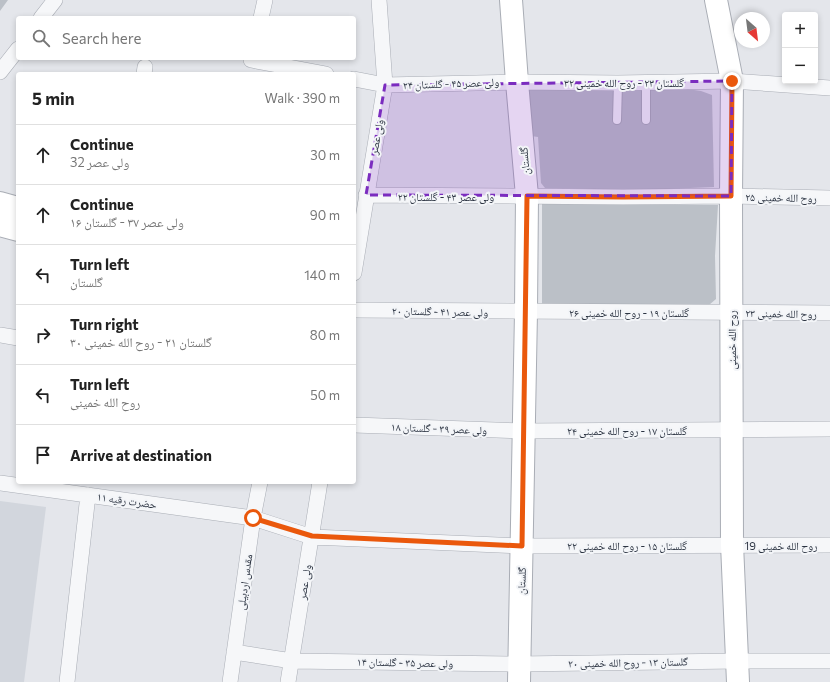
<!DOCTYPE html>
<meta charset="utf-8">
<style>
body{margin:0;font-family:Commissioner,"Noto Naskh Arabic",sans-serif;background:#f2f2f2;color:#222}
.controls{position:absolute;right:12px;top:12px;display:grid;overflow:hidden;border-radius:4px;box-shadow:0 2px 6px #0003}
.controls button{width:36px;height:36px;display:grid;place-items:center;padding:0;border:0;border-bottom:1px solid #e0e0e0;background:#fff;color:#222;font:20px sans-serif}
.compass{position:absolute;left:734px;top:12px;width:36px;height:36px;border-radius:50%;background:#fff;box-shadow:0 2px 6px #0003;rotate:152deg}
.stop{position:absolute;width:12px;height:12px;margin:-9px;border:3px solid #ea580c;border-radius:50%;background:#fff}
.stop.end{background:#ea580c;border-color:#fff;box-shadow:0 1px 4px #0008}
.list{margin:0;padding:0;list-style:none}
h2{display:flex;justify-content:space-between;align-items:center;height:52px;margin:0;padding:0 16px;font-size:17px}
h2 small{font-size:13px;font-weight:400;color:#767676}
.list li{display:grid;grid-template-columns:26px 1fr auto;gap:12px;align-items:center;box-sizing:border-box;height:60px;padding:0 16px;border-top:1px solid #e0e0e0}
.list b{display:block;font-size:15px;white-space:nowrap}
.list p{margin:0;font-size:13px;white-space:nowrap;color:#767676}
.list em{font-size:13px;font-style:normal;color:#767676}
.icon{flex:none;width:22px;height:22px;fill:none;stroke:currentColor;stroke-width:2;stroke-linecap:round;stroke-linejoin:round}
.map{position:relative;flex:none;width:830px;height:682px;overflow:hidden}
.search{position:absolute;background:#fff;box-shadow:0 2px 6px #0003;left:16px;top:16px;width:340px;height:44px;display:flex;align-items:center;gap:10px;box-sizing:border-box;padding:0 14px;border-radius:4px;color:#767676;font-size:15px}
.panel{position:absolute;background:#fff;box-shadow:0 2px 6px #0003;left:16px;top:72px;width:340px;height:412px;border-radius:4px}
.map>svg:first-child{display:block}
.built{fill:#d2d6dd}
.building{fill:#bbc0c7}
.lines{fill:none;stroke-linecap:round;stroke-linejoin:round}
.lane-casing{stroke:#a9adb5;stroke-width:10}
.street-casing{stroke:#a9adb5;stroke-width:16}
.secondary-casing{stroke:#a9adb5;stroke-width:24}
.lane{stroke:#f6f7f9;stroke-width:8}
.street{stroke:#f6f7f9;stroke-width:15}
.secondary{stroke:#fff;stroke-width:22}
.route{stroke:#ea580c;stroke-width:5}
.marked{fill:#7b2cbf;fill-opacity:0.2;stroke:#7b2cbf;stroke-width:3;stroke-dasharray:8 5;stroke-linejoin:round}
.labels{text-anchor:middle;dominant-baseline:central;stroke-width:4;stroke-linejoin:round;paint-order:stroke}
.street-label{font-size:11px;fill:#2c3442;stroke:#f3f5f8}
</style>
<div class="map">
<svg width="830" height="682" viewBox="0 0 830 682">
<rect width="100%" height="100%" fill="#e4e6eb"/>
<path class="built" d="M0 501 46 507 24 682H0Z"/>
<path class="building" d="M0 0H8L0 11Z
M523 86 681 88 701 91 712 95 714 187 643 190 545 188 541 183 538 137 531 136Z
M542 204 718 205 715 256 716 299 709 305H542Z"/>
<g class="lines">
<defs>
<path id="lane" d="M646 82V120
M617 120 618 83"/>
<path id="street" d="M41 18 55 0
M261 18 265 0
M251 60 326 74
M0 72 18 49
M144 74 145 67
M354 79 385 85 517 82 618 83 732 81 830 88
M366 195 623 197 731 196 830 198
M354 273 385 85 379 0
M354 310 830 313
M0 335 18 338
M354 425 523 431 830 429
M0 483 253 518 312 537 522 546 830 545
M234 652 292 661 518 664 737 661H830
M67 682 88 495
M230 682 253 518 260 482
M288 682 320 482"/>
<path id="secondary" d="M511 0 517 82 527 196 526 312 519 682
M716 0 732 81 731 196 732 544 738 682
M0 203 18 208
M0 225 18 230"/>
</defs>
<use href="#lane" class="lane-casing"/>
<use href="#street" class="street-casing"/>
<use href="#secondary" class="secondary-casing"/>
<use href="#lane" class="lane"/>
<use href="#street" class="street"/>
<use href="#secondary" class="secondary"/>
</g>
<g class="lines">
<path class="route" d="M253 518 312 536 522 546 527 196 623 197 731 196 732 81"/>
</g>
<path class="marked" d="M732 81 731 196 366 195 385 85Z"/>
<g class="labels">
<g class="street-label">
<text x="624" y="82">گلستان ۲۳ - روح الله خمینی ۳۲</text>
<text transform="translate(451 83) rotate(-2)">ولی عصر ۴۵ - گلستان ۲۴</text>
<text transform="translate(376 137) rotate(-80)">ولی عصر</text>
<text transform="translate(524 161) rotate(-95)">گلستان</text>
<text x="446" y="196">ولی عصر ۴۳ - گلستان ۲۲</text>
<text transform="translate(781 197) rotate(1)">روح الله خمینی ۲۵</text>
<text transform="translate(440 311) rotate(1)">ولی عصر ۴۱ - گلستان ۲۰</text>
<text x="629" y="312">گلستان ۱۹ - روح الله خمینی ۲۶</text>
<text transform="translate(781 313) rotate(1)">روح الله خمینی ۲۳</text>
<text transform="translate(731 340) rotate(-90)">روح الله خمینی</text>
<text transform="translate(439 428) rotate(2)">ولی عصر ۳۹ - گلستان ۱۸</text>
<text x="627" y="430">گلستان ۱۷ - روح الله خمینی ۲۴</text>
<text transform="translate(127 500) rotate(8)">حضرت رقیه ۱۱</text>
<text x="627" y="545">گلستان ۱۵ - روح الله خمینی ۲۲</text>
<text x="781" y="545">روح الله خمینی 19</text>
<text transform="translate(521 581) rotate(-88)">گلستان</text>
<text transform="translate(244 582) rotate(-82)">مقدس اردبیلی</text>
<text transform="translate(304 582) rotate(-81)">ولی عصر</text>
<text transform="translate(405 662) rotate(1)">ولی عصر ۳۵ - گلستان ۱۴</text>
<text transform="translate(628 662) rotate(-1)">گلستان ۱۳ - روح الله خمینی ۲۰</text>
</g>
</g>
</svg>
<div class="controls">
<button>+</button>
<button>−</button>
</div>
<svg class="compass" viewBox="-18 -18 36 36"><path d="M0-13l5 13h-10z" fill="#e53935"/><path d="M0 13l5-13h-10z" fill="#767676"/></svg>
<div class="stop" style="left:253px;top:518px"></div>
<div class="stop end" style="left:732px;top:81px"></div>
<div class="search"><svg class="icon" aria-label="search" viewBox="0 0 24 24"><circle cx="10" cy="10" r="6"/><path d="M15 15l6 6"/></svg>Search here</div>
<section class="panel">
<h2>5 min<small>Walk · 390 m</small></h2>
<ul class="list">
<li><svg class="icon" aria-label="ahead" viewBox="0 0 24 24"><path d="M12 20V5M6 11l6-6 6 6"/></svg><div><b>Continue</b><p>ولی عصر 32</p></div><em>30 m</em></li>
<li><svg class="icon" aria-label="ahead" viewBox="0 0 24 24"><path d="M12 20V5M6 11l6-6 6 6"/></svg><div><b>Continue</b><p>ولی عصر ۳۷ - گلستان ۱۶</p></div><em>90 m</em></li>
<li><svg class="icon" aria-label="left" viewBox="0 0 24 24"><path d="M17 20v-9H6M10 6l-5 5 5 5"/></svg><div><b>Turn left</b><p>گلستان</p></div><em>140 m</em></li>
<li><svg class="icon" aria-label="right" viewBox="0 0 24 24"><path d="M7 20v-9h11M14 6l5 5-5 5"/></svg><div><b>Turn right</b><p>گلستان ۲۱ - روح الله خمینی ۳۰</p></div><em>80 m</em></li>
<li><svg class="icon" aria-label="left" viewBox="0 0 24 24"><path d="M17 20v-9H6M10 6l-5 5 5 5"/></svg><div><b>Turn left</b><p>روح الله خمینی</p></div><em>50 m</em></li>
<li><svg class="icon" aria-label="arrive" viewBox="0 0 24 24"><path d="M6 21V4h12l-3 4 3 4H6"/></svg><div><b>Arrive at destination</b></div></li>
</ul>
</section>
</div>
